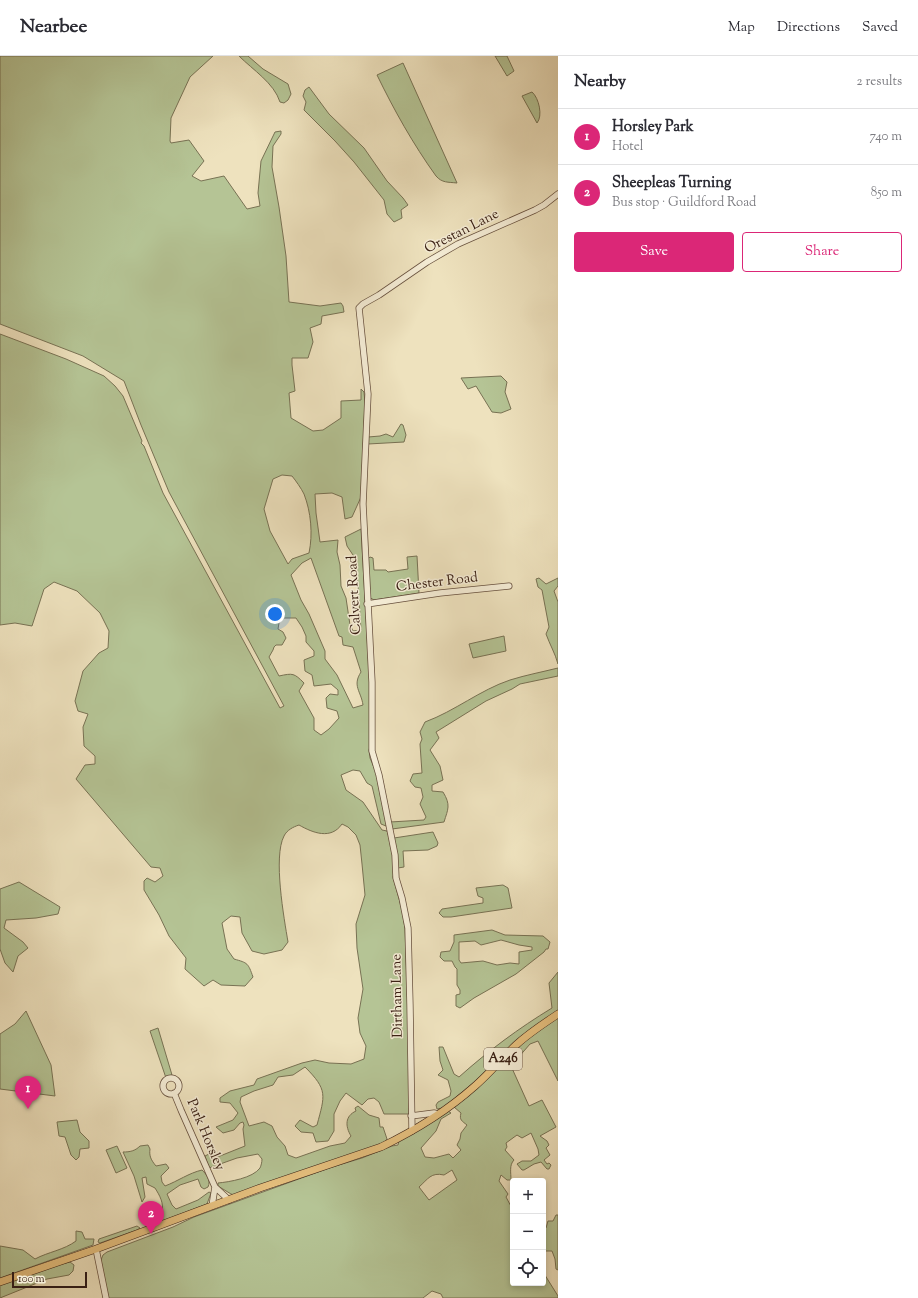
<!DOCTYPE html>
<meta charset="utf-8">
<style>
body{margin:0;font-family:"Sorts Mill Goudy",serif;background:#f7f7f7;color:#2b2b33}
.controls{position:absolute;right:12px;bottom:12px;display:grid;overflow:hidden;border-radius:4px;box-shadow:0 2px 6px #0003}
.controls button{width:36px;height:36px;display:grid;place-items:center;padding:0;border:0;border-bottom:1px solid #e1e1e2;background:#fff;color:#2b2b33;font:20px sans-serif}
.scale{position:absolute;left:12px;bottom:10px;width:75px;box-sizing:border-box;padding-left:4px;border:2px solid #3a2014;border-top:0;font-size:11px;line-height:14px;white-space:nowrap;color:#3a2014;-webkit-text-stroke:3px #f4ecd5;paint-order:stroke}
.you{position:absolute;left:275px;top:558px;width:14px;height:14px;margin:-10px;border:3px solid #fff;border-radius:50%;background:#1a73e8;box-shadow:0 0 0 6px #1a73e833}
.badge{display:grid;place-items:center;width:26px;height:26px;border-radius:50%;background:#db2777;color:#fff;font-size:13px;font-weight:700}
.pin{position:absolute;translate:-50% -33px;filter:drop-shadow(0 1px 2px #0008)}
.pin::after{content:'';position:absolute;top:21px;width:14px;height:12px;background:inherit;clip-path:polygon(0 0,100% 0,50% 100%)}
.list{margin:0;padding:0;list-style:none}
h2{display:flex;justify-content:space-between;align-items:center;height:52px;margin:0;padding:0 16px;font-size:17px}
h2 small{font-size:13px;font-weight:400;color:#7c7c81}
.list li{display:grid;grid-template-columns:26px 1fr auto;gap:12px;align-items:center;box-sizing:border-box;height:56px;padding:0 16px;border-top:1px solid #e1e1e2}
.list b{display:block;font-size:15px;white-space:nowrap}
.list p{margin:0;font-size:13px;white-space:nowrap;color:#7c7c81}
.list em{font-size:13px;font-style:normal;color:#7c7c81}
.actions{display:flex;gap:8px;padding:12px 16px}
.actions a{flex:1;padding:9px 0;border:1px solid #db2777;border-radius:4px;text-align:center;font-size:14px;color:#db2777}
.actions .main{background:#db2777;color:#fff}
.icon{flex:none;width:22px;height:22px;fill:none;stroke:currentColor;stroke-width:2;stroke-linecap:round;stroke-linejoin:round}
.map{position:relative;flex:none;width:558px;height:1242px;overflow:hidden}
header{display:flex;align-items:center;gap:24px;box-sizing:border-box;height:56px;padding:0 20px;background:#fff;border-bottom:1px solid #e1e1e2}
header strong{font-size:19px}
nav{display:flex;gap:22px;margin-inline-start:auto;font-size:14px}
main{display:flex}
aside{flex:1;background:#fff}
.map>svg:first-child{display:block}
.green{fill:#b5c495;stroke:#787254;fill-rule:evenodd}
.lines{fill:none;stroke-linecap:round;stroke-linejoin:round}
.minor-casing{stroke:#67503e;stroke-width:7}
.major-casing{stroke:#3a2014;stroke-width:8}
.minor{stroke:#f4ecd5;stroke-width:5.5}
.major{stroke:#e7c17f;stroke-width:7}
.labels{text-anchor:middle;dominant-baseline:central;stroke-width:3;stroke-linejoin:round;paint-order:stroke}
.shield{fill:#f4ecd5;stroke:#725d4e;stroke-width:1}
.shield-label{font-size:13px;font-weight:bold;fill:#3a2014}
.street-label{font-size:14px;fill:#3a2014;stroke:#f4ecd5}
</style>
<header>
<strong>Nearbee</strong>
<nav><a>Map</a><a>Directions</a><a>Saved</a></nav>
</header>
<main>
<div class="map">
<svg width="558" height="1242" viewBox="0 0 558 1242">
<rect width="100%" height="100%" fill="#eee2be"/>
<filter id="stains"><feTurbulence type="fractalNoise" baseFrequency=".005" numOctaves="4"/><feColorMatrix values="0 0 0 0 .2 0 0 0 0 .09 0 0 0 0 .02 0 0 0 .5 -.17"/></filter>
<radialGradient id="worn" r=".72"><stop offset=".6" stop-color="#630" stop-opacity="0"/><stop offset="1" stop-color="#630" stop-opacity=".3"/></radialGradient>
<path class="green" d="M0 0H213L190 21 171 62 170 85 171 87 189 84 204 105 192 120 201 125 224 120 247 153 260 150 258 137 261 105 275 76 281 75V78L273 90 272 111 279 151 286 200 289 246 320 250 341 247 343 250 344 256 322 260 321 268 310 272 313 286 308 302H292V309L295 335 289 337 291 362 313 375 323 374 341 362V345L361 344V333L364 336 365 347 361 441 352 461 345 463 342 441 332 437 315 438 316 457 320 486 338 484 337 496 340 509 341 530 346 542 350 569 353 575 361 574 357 517 355 502 347 490 345 481 361 473 371 650V687L369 694 370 702 378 721 387 768 386 770 381 768 372 730 367 727 360 715 353 714 341 719 346 734 363 746 382 774 387 775C391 786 398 812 393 821L403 857 405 873 409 983V1058H384L379 1046 374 1042 368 1043 362 1049 346 1037 340 1045 334 1058V1075L328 1085 316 1086 313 1077 301 1076 295 1070 300 1064 313 1071 317 1069C325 1039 328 1034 305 1011L293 1019 278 1021 273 1029 254 1035 241 1041 240 1046 249 1070 264 1066 272 1070 277 1081 285 1090 288 1099 296 1102 330 1090 345 1087 351 1080C345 1070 345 1060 356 1055L355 1052 358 1050 369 1059 379 1062 380 1071H383L387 1083 383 1088 235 1139 231 1138 218 1130V1127C229 1126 253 1122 260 1112 261 1110 262 1106 262 1103L258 1098 237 1102 209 1112 205 1100 209 1098 215 1102 245 1090 243 1073 244 1069 243 1066 240 1067 234 1074 223 1077 216 1071 233 1064 238 1057 230 1047 220 1046V1042L230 1035 254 1029 257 1023 302 1007 315 1004 329 1007 351 1008 364 1003 366 990 360 977 358 962 363 933 357 892 356 868 365 839 362 808 360 789 356 779 348 771 342 768C331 784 313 777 299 769 293 771 287 774 284 780 273 801 284 862 288 886L282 894 264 898 252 895 242 877 240 861 231 860 222 867 227 893 234 903C248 907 248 907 253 921L245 930 221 929 213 924 204 930 185 913 186 902 169 880 159 859 144 834V825L147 822 155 826 163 820 160 812 151 811 76 723 85 709 95 708V700L84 690 83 671 88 658 78 655 75 645 83 615 99 597 108 592 109 575 100 557 77 535 54 526 44 533 32 570 15 567 0 569V278L66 303 104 320 115 330 123 340 142 385 141 387 144 390 163 437 280 652 284 650 169 436 141 369 124 325 83 300 0 268ZM282 419 292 420C296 425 301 432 304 438 311 456 313 478 309 497L292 503 288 508 270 475 264 453 273 423ZM311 502 339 580 342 581 343 589 353 591 361 616C352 630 361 635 363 649L353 652 337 619 325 603V595L309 558 301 544 291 519 302 507ZM284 562H296L302 571 306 580V586L314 595V600L304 604 305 615 312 619 314 630 331 628 338 634V639L330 638 326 642 327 652 337 655 339 662 329 673 321 679 314 674V662L299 635 304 627C294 617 293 617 279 620L269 601 273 594 274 591 276 589H282L286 582 283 576 278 573 279 567Z
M239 0H248L263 13 288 28 291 38 288 44 284 47 280 46C274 27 253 14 239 0Z
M495 0H507L514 15 507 20Z
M403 7 457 127C448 126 442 127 436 120 413 88 394 54 377 19Z
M309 31 329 58 364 92 387 125 403 142 408 149 401 154 402 162 394 166 387 158 384 144 354 106 335 85 304 54 306 46 303 40 305 34Z
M532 36C539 42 543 60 537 67L522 40Z
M501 320 507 326 505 336 511 353 501 357 492 356 476 330 468 333 461 322Z
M401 368 403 369 406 379 404 386 368 388V381L380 380 386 378 393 381Z
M417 500 419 537 374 544 369 541 367 504 370 501 373 502 374 514H386L388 516 408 513 407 501Z
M539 522 546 528 558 522V530L554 535 558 546V608C555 597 550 589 546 578L549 571 542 534 538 531 536 523Z
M504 580 506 595 473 602 469 588Z
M558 612V620L520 628 512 633 486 645 436 676 439 682 430 694 440 710 443 724 432 729V735L443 736C451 749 448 753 444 766L392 773 390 766 424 764 426 761 420 748 423 741 421 732 415 731 410 725 413 718 422 717 420 688 422 683 420 676 425 666C455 655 480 634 510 624 526 619 542 616 558 612Z
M433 776 438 787 437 790 428 794 403 795 404 811 398 812 394 782Z
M19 826 60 851 58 858 36 862 6 864 4 872 23 886 28 892 18 900 13 916 5 907 0 893V833Z
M503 829 508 832 512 852 451 861H443L439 857 442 853 483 847V842L478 840 476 832Z
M492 874 505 879 543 880 550 886 548 893H546L544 896 516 918 474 942 460 952 456 950V939L460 938V934L457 929V913L455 911 452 905H444L440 901 441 896 450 895 454 886V879ZM501 884 519 889 532 891V894L519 896V908L510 907 497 909 483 905 461 907 459 904V886L475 885 481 889Z
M558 916V956L443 1052 437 1053 436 1049 438 1046 450 1040 451 1035 448 1024 438 1019 443 1014 440 1005 439 991H443L454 1018 459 1021C488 995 519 972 552 952L549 927Z
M26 955 51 1009 55 1040 0 1033V978L15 968Z
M558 961V1025L538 985 530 988 511 1010 529 1050 542 1044 556 1071 540 1080 547 1085 549 1089 546 1092 550 1099 544 1104 547 1108 549 1107 551 1109 549 1113H547L541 1106 534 1108 524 1114H522L517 1108 522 1105H531L539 1099 538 1093 531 1077 522 1082 517 1079 506 1087 507 1091 505 1094 514 1104C509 1109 511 1117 511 1124H507L501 1119 499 1125 508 1138 506 1141 513 1154V1227H543V1216L558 1240V1242H443L441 1238 432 1235 423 1242H107L101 1204 103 1199 107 1196 173 1171 194 1161 329 1112 362 1102 392 1090 398 1089 399 1085 448 1055 451 1057 441 1063 436 1075 421 1092 425 1101 434 1102 449 1098 453 1102 461 1094 457 1089 460 1083 461 1077 467 1069C462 1065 459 1064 461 1057L454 1051 533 977ZM452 1114 457 1124 429 1144 419 1131C428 1123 431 1116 444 1119Z
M158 972 172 1019 166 1022 150 975Z
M77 1064 80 1076 89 1085V1092L80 1093 79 1101 76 1104 71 1099 65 1081 59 1080 57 1066Z
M148 1089 150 1093C149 1100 151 1104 156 1110L166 1108 169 1112 161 1120 162 1126 165 1130C178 1125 189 1117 202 1114 207 1119 211 1124 208 1131L204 1133 201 1131 198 1123 180 1129 167 1138 172 1149 176 1153 198 1144 209 1136 211 1137 207 1148 152 1169H149L150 1164 162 1157C164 1147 160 1140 155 1132L147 1128 146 1121 142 1122 145 1141 142 1146 134 1120 123 1096C130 1096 135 1095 140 1090Z
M117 1090 127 1112 116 1117 106 1094Z
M556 1159H558V1214L556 1213 555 1203 552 1195H543V1174L546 1172 548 1165H553Z
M137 1170 140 1172 137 1174 100 1187 98 1186 99 1183Z
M76 1175 82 1176 85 1183H94L93 1189 0 1222V1190L23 1194 35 1203C48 1196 64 1194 76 1185Z
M70 1206 74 1209 73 1215 69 1219 47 1223 0 1242V1229L62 1208Z"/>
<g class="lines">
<defs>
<path id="minor" d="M367 548 440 537 509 530
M163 1030a8 8 0 1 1 16 0a8 8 0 1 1-16 0Z
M174 1037 181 1054 215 1131 212 1150
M411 1060 434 1057 438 1058
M412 1075 410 949 408 872 402 842 396 822 395 799 379 719 372 695V626L363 448 368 338 359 252 363 248 379 239 427 206 458 188 535 154 544 149 558 138
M215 1131 229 1144
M96 1193 106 1242"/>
<path id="major" d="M0 1226 96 1193 260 1132 381 1091C414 1075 447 1055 475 1030 490 1017 502 1002 516 989 529 977 543 968 558 958"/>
</defs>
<use href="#minor" class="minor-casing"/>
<use href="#major" class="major-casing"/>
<use href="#minor" class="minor"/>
<use href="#major" class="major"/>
</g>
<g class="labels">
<rect class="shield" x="484" y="992" width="38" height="22" rx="3"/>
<g class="shield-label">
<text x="503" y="1003">A246</text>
</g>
<g class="street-label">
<text transform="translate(462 176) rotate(-27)">Orestan Lane</text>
<text transform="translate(437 527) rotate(-7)">Chester Road</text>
<text transform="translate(355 539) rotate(-93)">Calvert Road</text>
<text transform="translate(398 940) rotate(-91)">Dirtham Lane</text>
<text transform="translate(205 1079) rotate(67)">Park Horsley</text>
</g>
</g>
<rect width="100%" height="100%" filter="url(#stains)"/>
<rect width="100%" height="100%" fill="url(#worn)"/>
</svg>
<div class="controls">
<button>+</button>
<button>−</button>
<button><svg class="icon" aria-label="locate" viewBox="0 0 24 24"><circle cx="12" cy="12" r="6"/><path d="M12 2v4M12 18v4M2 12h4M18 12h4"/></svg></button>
</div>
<div class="scale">100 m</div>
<div class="you"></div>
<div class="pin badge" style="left:28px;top:1053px">1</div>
<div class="pin badge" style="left:151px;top:1178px">2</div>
</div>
<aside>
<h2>Nearby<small>2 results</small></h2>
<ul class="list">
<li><span class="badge">1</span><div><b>Horsley Park</b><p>Hotel</p></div><em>740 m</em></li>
<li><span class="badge">2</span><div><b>Sheepleas Turning</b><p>Bus stop · Guildford Road</p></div><em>850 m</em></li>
</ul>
<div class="actions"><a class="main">Save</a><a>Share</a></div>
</aside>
</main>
